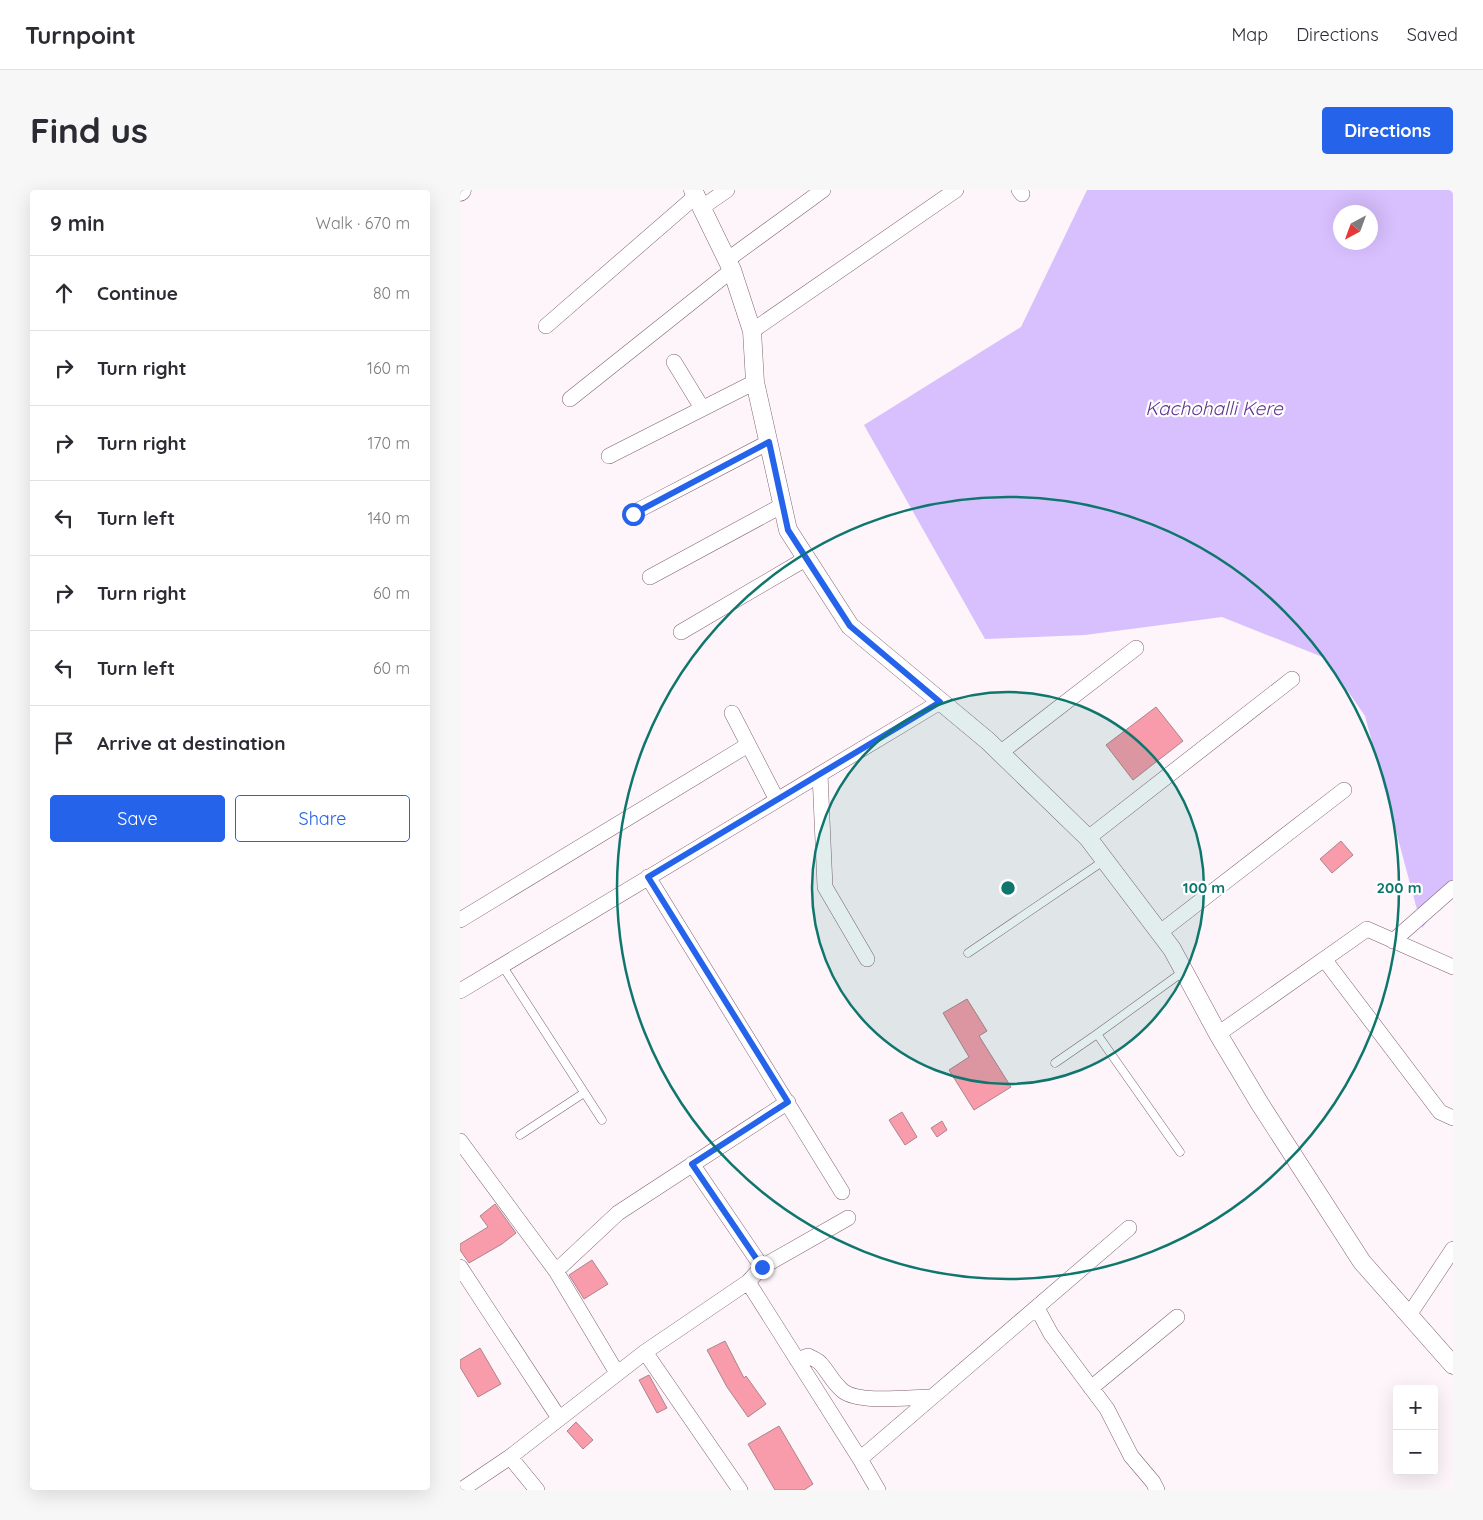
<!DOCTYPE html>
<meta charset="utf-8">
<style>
body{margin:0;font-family:Quicksand,sans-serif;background:#f7f7f7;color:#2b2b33}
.controls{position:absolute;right:15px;bottom:15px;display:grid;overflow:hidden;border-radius:5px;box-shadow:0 5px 20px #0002}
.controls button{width:45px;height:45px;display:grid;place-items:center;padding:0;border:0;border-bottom:1px solid #e1e1e2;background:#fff;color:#2b2b33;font:25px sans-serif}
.compass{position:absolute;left:873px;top:15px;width:45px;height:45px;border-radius:50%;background:#fff;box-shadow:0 5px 20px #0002;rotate:221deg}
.stop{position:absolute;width:15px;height:15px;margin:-11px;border:4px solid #2563eb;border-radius:50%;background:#fff}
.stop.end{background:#2563eb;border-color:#fff;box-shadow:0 1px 5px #0008}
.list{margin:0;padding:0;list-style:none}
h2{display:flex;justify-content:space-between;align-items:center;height:65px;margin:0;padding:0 20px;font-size:21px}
h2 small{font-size:16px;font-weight:400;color:#7c7c81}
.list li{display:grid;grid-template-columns:32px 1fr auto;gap:15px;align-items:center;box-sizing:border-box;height:75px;padding:0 20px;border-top:1px solid #e1e1e2}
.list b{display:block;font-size:19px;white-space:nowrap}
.list em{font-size:16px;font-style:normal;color:#7c7c81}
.actions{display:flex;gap:10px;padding:15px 20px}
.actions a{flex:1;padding:11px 0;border:1px solid #2563eb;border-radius:5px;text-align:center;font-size:18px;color:#2563eb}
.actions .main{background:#2563eb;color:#fff}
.icon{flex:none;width:28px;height:28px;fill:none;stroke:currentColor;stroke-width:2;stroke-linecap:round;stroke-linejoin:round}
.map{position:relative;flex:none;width:993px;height:1300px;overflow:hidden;border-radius:5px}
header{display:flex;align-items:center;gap:30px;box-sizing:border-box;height:70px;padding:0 25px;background:#fff;border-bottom:1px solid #e1e1e2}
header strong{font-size:24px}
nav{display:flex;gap:28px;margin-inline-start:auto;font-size:18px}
.intro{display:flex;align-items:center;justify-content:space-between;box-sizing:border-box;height:120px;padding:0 30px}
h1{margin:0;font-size:35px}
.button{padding:12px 22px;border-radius:5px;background:#2563eb;color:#fff;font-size:18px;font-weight:700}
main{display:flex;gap:30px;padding:0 30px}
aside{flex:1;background:#fff;border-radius:5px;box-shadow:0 5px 20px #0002}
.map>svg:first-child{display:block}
.water{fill:#d8bffe;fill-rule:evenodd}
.building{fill:#f89baa;stroke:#ab858a}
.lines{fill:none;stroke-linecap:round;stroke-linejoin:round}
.service-casing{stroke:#816171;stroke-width:9}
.minor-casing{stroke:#816171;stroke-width:16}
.tertiary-casing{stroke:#816171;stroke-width:19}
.secondary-casing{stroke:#816171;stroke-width:21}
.service{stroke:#fff;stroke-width:8}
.minor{stroke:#fff;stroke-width:15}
.tertiary{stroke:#fff;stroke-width:18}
.secondary{stroke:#fff;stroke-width:20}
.route{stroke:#2563eb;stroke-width:6}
.ring{fill:none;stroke:#0f766e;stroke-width:2.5}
.labels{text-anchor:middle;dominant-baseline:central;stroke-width:4.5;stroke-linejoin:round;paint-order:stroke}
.water-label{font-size:19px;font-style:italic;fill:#5e358d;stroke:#fff}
.centre{fill:#0f766e;stroke:#fff;stroke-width:2.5}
.ring-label{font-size:15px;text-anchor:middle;font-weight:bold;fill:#0f766e;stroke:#fff;stroke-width:4.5;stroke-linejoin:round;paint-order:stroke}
</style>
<header>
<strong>Turnpoint</strong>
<nav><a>Map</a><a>Directions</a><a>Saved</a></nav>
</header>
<div class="intro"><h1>Find us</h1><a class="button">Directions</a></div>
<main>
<aside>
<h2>9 min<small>Walk · 670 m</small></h2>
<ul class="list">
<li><svg class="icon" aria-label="ahead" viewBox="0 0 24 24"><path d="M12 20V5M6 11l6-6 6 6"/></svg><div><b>Continue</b></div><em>80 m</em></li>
<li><svg class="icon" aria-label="right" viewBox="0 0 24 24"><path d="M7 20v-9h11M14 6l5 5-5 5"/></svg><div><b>Turn right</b></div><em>160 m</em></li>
<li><svg class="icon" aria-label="right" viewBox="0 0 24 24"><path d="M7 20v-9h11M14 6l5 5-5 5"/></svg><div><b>Turn right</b></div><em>170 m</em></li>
<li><svg class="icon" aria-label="left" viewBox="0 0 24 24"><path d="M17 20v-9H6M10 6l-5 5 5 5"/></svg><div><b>Turn left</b></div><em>140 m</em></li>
<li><svg class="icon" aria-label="right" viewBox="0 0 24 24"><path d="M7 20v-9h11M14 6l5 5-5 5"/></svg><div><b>Turn right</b></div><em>60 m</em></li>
<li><svg class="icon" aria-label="left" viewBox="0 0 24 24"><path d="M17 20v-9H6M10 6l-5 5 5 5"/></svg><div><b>Turn left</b></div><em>60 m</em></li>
<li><svg class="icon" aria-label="arrive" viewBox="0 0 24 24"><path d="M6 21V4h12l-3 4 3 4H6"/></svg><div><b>Arrive at destination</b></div></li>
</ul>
<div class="actions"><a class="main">Save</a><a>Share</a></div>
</aside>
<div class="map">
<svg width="993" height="1300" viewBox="0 0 993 1300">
<rect width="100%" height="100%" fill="#fdf5f9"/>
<path class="water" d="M627 0H993V699L962 738 905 526 865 468 762 427 625 445 525 449 404 235 561 137ZM881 22H911V52H881Z"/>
<path class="building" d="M696 517 723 551 673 590 646 555Z
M881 651 893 665 872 683 860 669Z
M507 809 527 841 519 846 551 897 514 920 489 880 509 867 483 823Z
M442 922 457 947 445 955 429 930Z
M482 931 487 940 477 947 471 938Z
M35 1014 56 1043 42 1054 9 1073 0 1060V1054L28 1037 20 1026Z
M132 1070 148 1094 124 1109 109 1085Z
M265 1151 284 1188 286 1186 306 1214 288 1227 267 1197 247 1160Z
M20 1158 41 1194 18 1207 0 1177V1170Z
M189 1185 207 1218 197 1223 179 1190Z
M116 1232 133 1250 123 1259 107 1241Z
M319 1236 353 1294 344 1300H315L288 1254Z"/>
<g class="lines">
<defs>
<path id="service" d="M508 763 645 670
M42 775 142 930
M637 844 724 781
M595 873 637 844 720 962
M60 945 124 903"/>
<path id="minor" d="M559 0 562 4
M241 18 267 0
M267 70 363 0
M86 136 237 5
M292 141 496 0
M214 172 242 218
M110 209 272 80
M149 266 295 192
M173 323 309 252
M190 387 323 315
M221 442 347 368
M272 523 317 610
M540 563 676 458
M360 584 365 697 407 769
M628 648 832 489
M188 687 382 1002
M0 730 288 555
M699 743 884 600
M933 751 993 698
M864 769 980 922 993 928
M0 801 480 512
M758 844 907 739 993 777
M0 951 96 1081 157 1183
M232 974 302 1077
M0 1077 99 1228
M96 1081 158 1023 328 912
M288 1092 400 1269 669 1038
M577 1118 591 1144 647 1219 671 1266 693 1292 697 1300
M949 1125 993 1059
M185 1162 280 1300
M337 1170 348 1166C352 1168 358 1170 361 1174 369 1183 373 1193 383 1201 400 1214 450 1207 472 1207
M631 1198 717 1127
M50 1267 77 1300
M400 1269 418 1300
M1 1300 50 1267 185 1162 288 1092 302 1077 388 1028"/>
<path id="tertiary" d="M233 0 272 80 292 141 295 192 328 340 390 436 528 551 628 648 712 759 758 844 800 914 902 1072 993 1175"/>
<path id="secondary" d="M0 1 1 0"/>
</defs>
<use href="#service" class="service-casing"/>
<use href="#minor" class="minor-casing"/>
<use href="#tertiary" class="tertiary-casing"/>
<use href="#secondary" class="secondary-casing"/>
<use href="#service" class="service"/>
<use href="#minor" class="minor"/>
<use href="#tertiary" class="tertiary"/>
<use href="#secondary" class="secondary"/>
</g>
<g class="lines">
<path class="route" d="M173 324 309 252 328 340 390 436 480 512 188 687 328 912 232 974 302 1077"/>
</g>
<circle cx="548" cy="698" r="196" fill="#0f766e" fill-opacity=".12"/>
<g class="ring">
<circle cx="548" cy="698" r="196"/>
<circle cx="548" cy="698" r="391"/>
</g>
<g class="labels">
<g class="water-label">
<text x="754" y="218">Kachohalli Kere</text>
</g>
</g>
<circle cx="548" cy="698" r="8" class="centre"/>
<g class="ring-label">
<text x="744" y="703">100 m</text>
<text x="939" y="703">200 m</text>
</g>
</svg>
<div class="controls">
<button>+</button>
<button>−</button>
</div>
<svg class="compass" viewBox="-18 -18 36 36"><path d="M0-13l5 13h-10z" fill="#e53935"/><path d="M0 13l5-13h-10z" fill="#7c7c81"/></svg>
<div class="stop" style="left:173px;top:324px"></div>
<div class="stop end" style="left:302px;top:1077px"></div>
</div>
</main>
